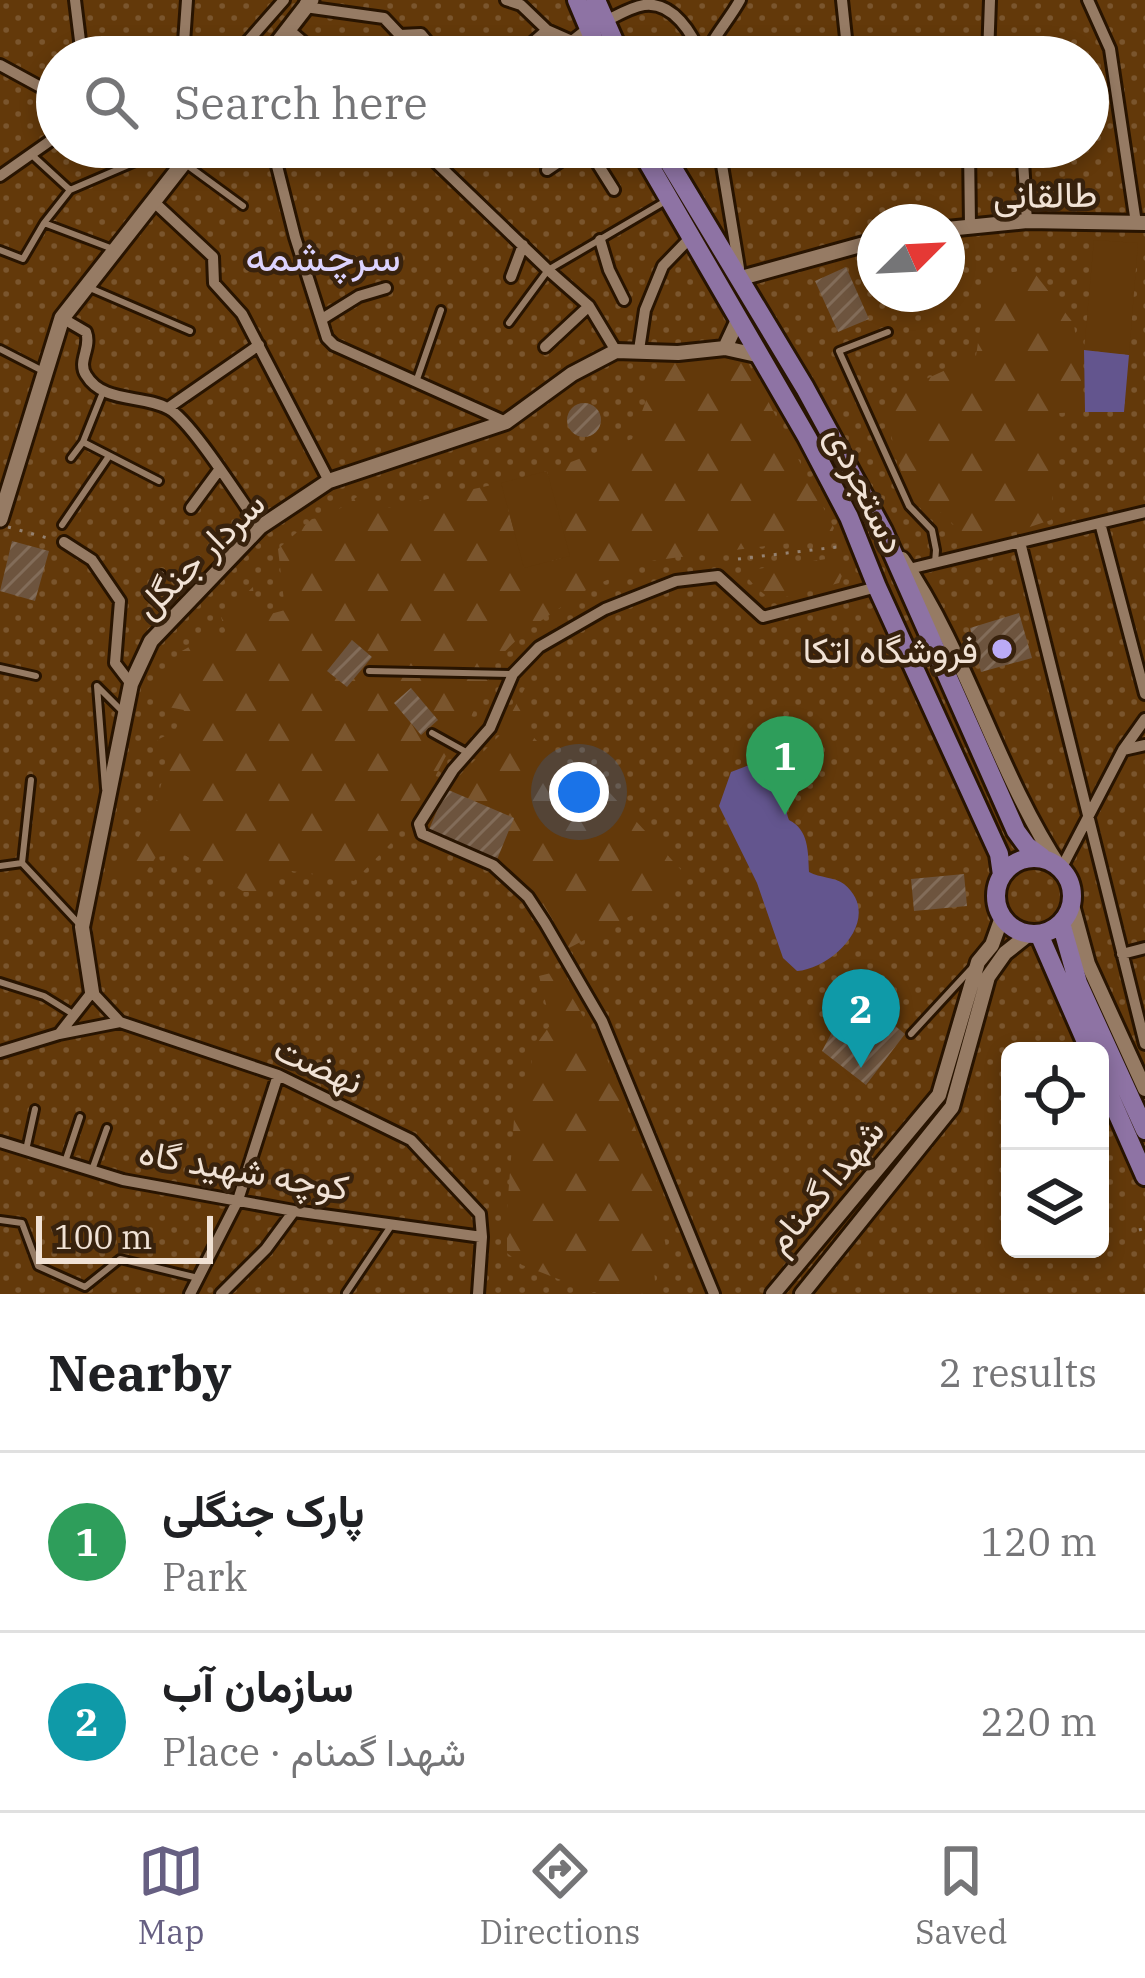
<!DOCTYPE html>
<meta charset="utf-8">
<style>
body{margin:0;font-family:"IBM Plex Serif",Vazirmatn,serif;background:#f2f2f2;color:#202124}
.controls{position:absolute;right:36px;bottom:36px;display:grid;overflow:hidden;border-radius:18px;box-shadow:0 6px 18px #0003}
.controls button{width:108px;height:108px;display:grid;place-items:center;padding:0;border:0;border-bottom:3px solid #e0e0e0;background:#fff;color:#202124;font:60px sans-serif}
.compass{position:absolute;left:857px;top:204px;width:108px;height:108px;border-radius:50%;background:#fff;box-shadow:0 6px 18px #0003;rotate:66deg}
.scale{position:absolute;left:36px;bottom:30px;width:177px;box-sizing:border-box;padding-left:12px;border:6px solid #f1e2d5;border-top:0;font-size:33px;line-height:42px;white-space:nowrap;color:#f1e2d5;-webkit-text-stroke:9px #38220d;paint-order:stroke}
.you{position:absolute;left:579px;top:792px;width:42px;height:42px;margin:-30px;border:9px solid #fff;border-radius:50%;background:#1a73e8;box-shadow:0 0 0 18px #1a73e833}
.badge{display:grid;place-items:center;width:78px;height:78px;border-radius:50%;background:#665f82;color:#fff;font-size:39px;font-weight:700}
.pin{position:absolute;translate:-50% -99px;filter:drop-shadow(0 3px 6px #0008)}
.pin::after{content:'';position:absolute;top:63px;width:42px;height:36px;background:inherit;clip-path:polygon(0 0,100% 0,50% 100%)}
.list{margin:0;padding:0;list-style:none}
h2{display:flex;justify-content:space-between;align-items:center;height:156px;margin:0;padding:0 48px;font-size:51px}
h2 small{font-size:39px;font-weight:400;color:#757577}
.list li{display:grid;grid-template-columns:78px 1fr auto;gap:36px;align-items:center;box-sizing:border-box;height:180px;padding:0 48px;border-top:3px solid #e0e0e0}
.list b{display:block;font-size:45px;white-space:nowrap}
.list p{margin:0;font-size:39px;white-space:nowrap;color:#757577}
.list em{font-size:39px;font-style:normal;color:#757577}
.icon{flex:none;width:66px;height:66px;fill:none;stroke:currentColor;stroke-width:2;stroke-linecap:round;stroke-linejoin:round}
.map{position:relative;flex:none;width:1145px;height:1294px;overflow:hidden}
.search{position:absolute;background:#fff;box-shadow:0 6px 18px #0003;left:36px;right:36px;top:36px;height:132px;display:flex;align-items:center;gap:30px;box-sizing:border-box;padding:0 42px;border-radius:66px;color:#757577;font-size:45px}
.sheet{height:516px;background:#fff}
nav{display:flex;justify-content:space-around;align-items:center;box-sizing:border-box;height:168px;border-top:3px solid #e0e0e0;background:#fff;font-size:33px;color:#757577}
nav a{display:grid;justify-items:center;gap:6px}
nav .on{color:#665f82}
.map>svg:first-child{display:block}
.grass{fill:url(#grass-dots);fill-rule:evenodd}
.forest{fill:url(#forest-firs)}
.garden{fill:#63390a}
.water{fill:#63558e}
.building{fill:url(#building-hatch)}
.lines{fill:none;stroke-linecap:round;stroke-linejoin:round}
.service-casing{stroke:#281401;stroke-width:12}
.minor-casing{stroke:#281401;stroke-width:16}
.tertiary-casing{stroke:#281401;stroke-width:20}
.secondary-casing{stroke:#281401;stroke-width:21}
.primary-casing{stroke:#281401;stroke-width:24}
.path{stroke:#958271;stroke-width:3;stroke-dasharray:3 9;stroke-linecap:butt}
.service{stroke:#967b64;stroke-width:6}
.minor{stroke:#967b64;stroke-width:10}
.tertiary{stroke:#967b64;stroke-width:14}
.secondary{stroke:#967b64;stroke-width:15}
.primary{stroke:#8e73a4;stroke-width:18}
.poi-dot{fill:#bbaaf6;stroke:#38220d;stroke-width:4.5}
.labels{text-anchor:middle;dominant-baseline:central;stroke-width:9;stroke-linejoin:round;paint-order:stroke}
.street-label{font-size:36px;fill:#f1e2d5;stroke:#38220d}
.poi-label{font-size:36px;fill:#f1e2d5;stroke:#38220d;text-anchor:end}
.quarter-label{font-size:42px;fill:#dcd3fe;stroke:#38220d}
</style>
<div class="map">
<svg width="1145" height="1294" viewBox="0 0 1145 1294">
<defs>
<pattern id="grass-dots" width="8" height="8" patternUnits="userSpaceOnUse" patternTransform="scale(3)"><rect width="8" height="8" fill="#63390a"/><path d="M2 2h.1M6 6h.1" fill="none" stroke="#7a552d" stroke-width="1.8" stroke-linecap="round"/></pattern>
<pattern id="forest-firs" width="22" height="20" patternUnits="userSpaceOnUse" patternTransform="scale(3)"><rect width="22" height="20" fill="#63390a"/><path d="M5 1l3.5 6h-7zM16 11l3.5 6h-7z" fill="#7a552d"/></pattern>
<pattern id="building-hatch" width="6" height="6" patternUnits="userSpaceOnUse" patternTransform="scale(3)"><rect width="6" height="6" fill="#6d543e"/><path d="M-1 1l2-2M0 6l6-6M5 7l2-2" fill="none" stroke="#826c59"/></pattern>
</defs>
<rect width="100%" height="100%" fill="#432c17"/>
<path class="grass" d="M0 0H1145V1294H0ZM57 57H1088V147H57ZM875 222H947V294H875ZM1010 1051H1100V1249H1010Z"/>
<path class="forest" d="M1032 270 1074 324 1085 412 1059 413 1051 520 972 546 944 514 913 502 896 458 885 404 913 385 976 356 988 275Z
M743 353 834 528 829 538 650 561 589 588 526 631 498 658 462 736 447 754 427 792 407 815 391 843 354 881 292 871 260 892H244L183 854 156 857 144 875 124 883 120 874 156 803 167 763 157 740 175 731 184 710 168 707 156 690 180 652 212 634 216 644 227 636 221 617 253 587 254 600 263 616 285 610 278 549 312 519 327 517 360 495 382 509 501 483 524 568 569 556 547 471 632 439 660 362 694 364Z
M841 557 845 568 839 583 778 599C764 600 751 581 742 571Z
M530 679 525 728 593 802 608 791 684 873 665 898 569 948 529 889 496 862 428 832 446 789 499 736Z
M551 973 559 975 605 1054 661 1192 658 1203 667 1253 654 1269 656 1294 592 1292 522 1265 507 1253V1210L517 1081 524 1084 530 1076 533 1049 551 1024 539 976Z"/>
<path class="garden" d="M1094 240 1138 243 1129 355 1084 350Z
M547 471 570 556 524 568 501 483Z"/>
<path class="water" d="M1084 350 1129 355 1124 412H1085Z
M765 759C805 766 779 798 789 820 809 830 808 852 809 872 820 878 835 877 844 884 884 917 834 968 797 971L783 958 757 883 719 806 731 772Z"/>
<path class="building" d="M846 267 869 319 838 332 815 281Z
M567 420a17 17 0 1 1 34 0a17 17 0 1 1-34 0Z
M12 541 49 551 35 601 0 591Z
M1019 613 1032 658 981 672 970 628Z
M352 640 372 657 347 687 327 671Z
M411 688 438 720 421 735 394 703Z
M446 789 514 818 496 862 428 832Z
M964 874 967 906 914 911 911 879Z
M894 1025 905 1034 866 1085 822 1051 832 1032Z"/>
<g class="lines">
<defs>
<path id="service" d="M187 165 243 206
M70 190 140 160
M44 223 113 249
M0 250 23 259 44 223 70 190 33 156
M90 288 190 331
M509 323 548 270 664 202
M888 332 839 351 909 506 932 530 936 550 935 563
M0 349 41 370
M416 382 441 310
M83 442 159 481
M71 458 83 442 103 392
M62 525 109 456
M161 574 149 595 171 615
M0 668 36 676
M369 671 513 674
M432 733 468 753
M31 780 22 863 80 925
M105 788 97 686 121 710
M0 866 22 863
M0 982 44 996 73 1014
M911 1034 971 969
M26 1150 35 1109
M65 1162 80 1117
M92 1170 107 1128
M0 1220 22 1223 38 1266 85 1287 120 1259 198 1278
M346 1293 391 1226"/>
<path id="minor" d="M75 0 82 57
M506 0 521 5 547 30 572 41 590 27
M842 0 848 57
M1088 0 1110 49 1136 223
M305 3V7L384 18 400 35 421 34 440 57
M606 21C618 15 631 7 644 5 673 1 693 34 701 57
M288 29 321 57
M183 57 187 0
M234 57 284 0
M516 57 547 30
M705 57C711 39 730 19 740 0
M877 57 988 50
M988 57 990 0
M0 65 57 96
M263 147 269 149 276 162 295 237 327 338 334 345 506 422
M420 147 548 270 589 306 616 351
M587 147 614 190
M719 147 739 268
M969 147 970 226
M1022 147 1027 221
M721 159 780 147
M547 170 581 147
M0 176 57 136
M154 202 213 257 214 283 242 314 329 481
M600 240 609 270 624 300
M511 277 523 245
M62 318 86 332C92 348 77 361 86 375 103 404 143 394 169 409 192 422 241 501 260 527
M322 319 359 296 386 288
M545 347 589 306
M639 350 645 310 663 266 691 237
M168 408 259 345
M191 508 219 470
M1100 523 1145 694
M64 542 92 560 120 601 115 663 131 684
M1020 542 1145 1044
M909 569 1145 512
M1123 750 1145 745
M1061 869 1123 750 1145 719
M1122 954 1145 948
M59 1034 120 1022
M0 1052 59 1034 92 992 120 1022 278 1075 411 1140 480 1214 482 1237 478 1294
M0 1142 123 1180 294 1211 482 1237
M190 1294 238 1200 278 1075
M221 1294 266 1249 294 1211
M714 1294 602 1021 545 923 528 897 493 865 422 834 419 824 453 770 490 728 513 674 539 647 605 609 676 581 718 576 763 617 877 587"/>
<path id="tertiary" d="M947 229 1027 221 1145 223
M741 278 875 241
M739 318 725 348 761 356
M902 559C968 655 996 771 1061 869
M1072 905 1088 964 1145 1089
M92 992 82 927 131 684 151 641 260 527 329 481 506 422 572 374 616 351 678 353 725 348
M773 1294 939 1095 978 962 992 945 1002 917
M802 1294 952 1107 988 977 1005 953 1029 934"/>
<path id="secondary" d="M267 57 311 0
M0 519 62 318 196 147"/>
<path id="primary" d="M577 0 601 57
M596 0 621 57
M639 147 807 437 849 517 877 587 999 854 1002 875
M660 147 805 388 883 531 1016 831 1027 846 1042 857
M996 896a38 38 0 1 1 76 0a38 38 0 1 1-76 0Z
M1061 923 1078 983 1145 1130
M1039 934 1090 1051
M1100 1074 1145 1176"/>
</defs>
<use href="#service" class="service-casing"/>
<use href="#minor" class="minor-casing"/>
<use href="#tertiary" class="tertiary-casing"/>
<use href="#secondary" class="secondary-casing"/>
<use href="#primary" class="primary-casing"/>
<path class="path" d="M8 527 51 539
M738 559 845 546
M1139 1230 1145 1228"/>
<use href="#service" class="service"/>
<use href="#minor" class="minor"/>
<use href="#tertiary" class="tertiary"/>
<use href="#secondary" class="secondary"/>
<use href="#primary" class="primary"/>
</g>
<circle class="poi-dot" cx="1002" cy="649" r="12"/>
<g class="labels">
<g class="street-label">
<text transform="translate(1045 194) rotate(-1)">طالقانی</text>
<text transform="translate(867 489) rotate(64)">دستجردی</text>
<text transform="translate(199 554) rotate(-44)">سردار جنگل</text>
<text transform="translate(319 1064) rotate(24)">نهضت</text>
<text transform="translate(244 1169) rotate(10)">کوچه شهید گاه</text>
<text transform="translate(824 1185) rotate(-50)">شهدا گمنام</text>
</g>
<g class="poi-label">
<text x="978" y="649">فروشگاه اتکا</text>
</g>
<g class="quarter-label">
<text x="323" y="255">سرچشمه</text>
</g>
</g>
</svg>
<div class="controls">
<button><svg class="icon" aria-label="locate" viewBox="0 0 24 24"><circle cx="12" cy="12" r="6"/><path d="M12 2v4M12 18v4M2 12h4M18 12h4"/></svg></button>
<button><svg class="icon" aria-label="layers" viewBox="0 0 24 24"><path d="M12 4l9 5-9 5-9-5zM3 14l9 5 9-5"/></svg></button>
</div>
<svg class="compass" viewBox="-18 -18 36 36"><path d="M0-13l5 13h-10z" fill="#e53935"/><path d="M0 13l5-13h-10z" fill="#757577"/></svg>
<div class="scale">100 m</div>
<div class="you"></div>
<div class="pin badge" style="left:785px;top:815px;background:#2e9e5b">1</div>
<div class="pin badge" style="left:861px;top:1068px;background:#0f9aa8">2</div>
<div class="search"><svg class="icon" aria-label="search" viewBox="0 0 24 24"><circle cx="10" cy="10" r="6"/><path d="M15 15l6 6"/></svg>Search here</div>
</div>
<section class="sheet">
<h2>Nearby<small>2 results</small></h2>
<ul class="list">
<li><span class="badge" style="background:#2e9e5b">1</span><div><b>پارک جنگلی</b><p>Park</p></div><em>120 m</em></li>
<li><span class="badge" style="background:#0f9aa8">2</span><div><b>سازمان آب</b><p>Place · شهدا گمنام</p></div><em>220 m</em></li>
</ul>
</section>
<nav>
<a class="on"><svg class="icon" aria-label="map" viewBox="0 0 24 24"><path d="M3 6l6-2 6 2 6-2v14l-6 2-6-2-6 2zM9 4v14M15 6v14"/></svg>Map</a>
<a><svg class="icon" aria-label="directions" viewBox="0 0 24 24"><path d="M12 3l9 9-9 9-9-9zM9 14v-3h6M13 9l2 2-2 2"/></svg>Directions</a>
<a><svg class="icon" aria-label="saved" viewBox="0 0 24 24"><path d="M7 4h10v16l-5-4-5 4z"/></svg>Saved</a>
</nav>
